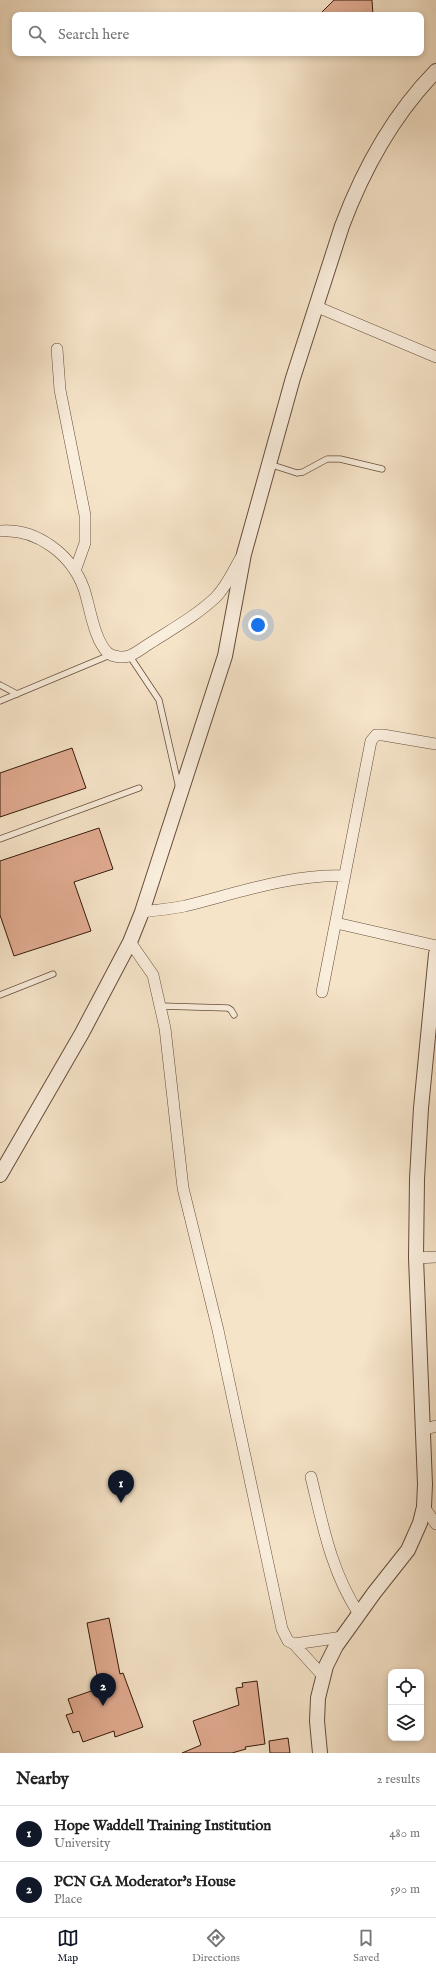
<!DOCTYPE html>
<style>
body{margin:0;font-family:"IM FELL English",serif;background:#f2f2f2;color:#222}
.controls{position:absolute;right:12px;bottom:12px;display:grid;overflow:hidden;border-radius:8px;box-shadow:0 2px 6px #0003}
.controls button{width:36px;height:36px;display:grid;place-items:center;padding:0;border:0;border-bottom:1px solid #e0e0e0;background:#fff;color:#222;font:20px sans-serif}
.you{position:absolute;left:258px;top:625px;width:14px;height:14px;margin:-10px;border:3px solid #fff;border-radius:50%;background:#1a73e8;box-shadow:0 0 0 6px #1a73e833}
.badge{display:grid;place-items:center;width:26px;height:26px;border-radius:50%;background:#111827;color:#fff;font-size:13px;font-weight:700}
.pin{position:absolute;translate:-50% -33px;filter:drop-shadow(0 1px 2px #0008)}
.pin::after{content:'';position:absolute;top:21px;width:14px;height:12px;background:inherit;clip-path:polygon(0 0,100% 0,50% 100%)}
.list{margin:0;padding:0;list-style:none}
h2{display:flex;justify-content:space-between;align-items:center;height:52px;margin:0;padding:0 16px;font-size:17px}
h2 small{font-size:13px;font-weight:400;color:#767676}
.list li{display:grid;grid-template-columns:26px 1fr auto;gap:12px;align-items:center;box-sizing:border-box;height:56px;padding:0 16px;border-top:1px solid #e0e0e0}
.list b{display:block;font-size:15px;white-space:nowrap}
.list p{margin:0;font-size:13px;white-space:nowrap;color:#767676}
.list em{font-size:13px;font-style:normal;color:#767676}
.icon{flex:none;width:22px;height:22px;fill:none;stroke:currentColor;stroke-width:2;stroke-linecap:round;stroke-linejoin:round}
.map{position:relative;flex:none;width:436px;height:1753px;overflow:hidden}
.search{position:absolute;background:#fff;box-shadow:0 2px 6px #0003;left:12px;right:12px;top:12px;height:44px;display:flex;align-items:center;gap:10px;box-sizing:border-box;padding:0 14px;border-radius:8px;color:#767676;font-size:15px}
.sheet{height:164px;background:#fff}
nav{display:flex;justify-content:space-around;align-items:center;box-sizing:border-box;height:56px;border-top:1px solid #e0e0e0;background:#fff;font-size:11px;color:#767676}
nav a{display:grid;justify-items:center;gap:2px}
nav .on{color:#111827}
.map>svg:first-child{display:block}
.building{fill:#e1ab91;stroke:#371b0a}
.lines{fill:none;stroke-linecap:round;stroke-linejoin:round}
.service-casing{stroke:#674d3a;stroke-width:7}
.minor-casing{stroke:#674d3a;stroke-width:12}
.tertiary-casing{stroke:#674d3a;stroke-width:16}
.service{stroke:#f9eddc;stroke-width:5.5}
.minor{stroke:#f9eddc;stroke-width:11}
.tertiary{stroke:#f9eddc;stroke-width:14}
</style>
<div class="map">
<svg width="436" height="1753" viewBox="0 0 436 1753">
<rect width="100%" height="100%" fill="#f6e4c9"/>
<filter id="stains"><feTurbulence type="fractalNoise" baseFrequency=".005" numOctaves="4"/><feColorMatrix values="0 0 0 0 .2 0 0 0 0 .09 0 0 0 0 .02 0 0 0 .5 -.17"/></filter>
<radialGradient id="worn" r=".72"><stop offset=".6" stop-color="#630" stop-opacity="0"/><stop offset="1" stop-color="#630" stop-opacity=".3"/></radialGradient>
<path class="building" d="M334 0H372L373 15H319Z
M72 748 86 788 0 817V773Z
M99 828 113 869 74 882 91 931 14 956 0 915V861Z
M109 1618 120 1674 123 1673 143 1727 115 1737 114 1731 83 1742 79 1731 73 1733 66 1715 73 1713 68 1699 97 1689 95 1683 98 1681 87 1623Z
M257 1681 265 1744 245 1747 246 1749 232 1753H182L201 1745 193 1721 239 1705 236 1688 243 1687 242 1683Z
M288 1738 290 1753H270L269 1741Z"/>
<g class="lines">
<defs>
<path id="service" d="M269 464 297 473 303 472 327 459H340L382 469
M129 655 159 700 179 788
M0 685 17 694
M0 701 110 655
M0 839 139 788
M0 995 53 974
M160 1006 228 1008 231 1010 234 1015"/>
<path id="minor" d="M315 306 436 357
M57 349 60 390 85 515V543L75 571
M0 531C37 528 72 555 84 589 90 607 94 640 108 653 113 657 123 658 129 656 137 653 145 646 152 642 174 628 197 615 216 597 227 586 234 569 242 556
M142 912C156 910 171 909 185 906 238 893 290 874 345 876
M336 923 436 946
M130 942 153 975 165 1028 183 1188 218 1330 282 1629 288 1641 294 1644 323 1676
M322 992 371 741 376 735H383L436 744
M416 1258 436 1257
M423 1430 436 1426
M311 1477C323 1526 331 1571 359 1614
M424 1507 436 1524
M294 1644 343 1637"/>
<path id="tertiary" d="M0 1175 82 1033 130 942 142 912 225 656 244 554 293 378 342 226C363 170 394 114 436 71
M320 1753 317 1721 318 1698 326 1666 336 1646 374 1593 408 1550 420 1523 424 1507 425 1484 416 1258 417 1179 421 1108 436 954"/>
</defs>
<use href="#service" class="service-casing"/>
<use href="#minor" class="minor-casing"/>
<use href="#tertiary" class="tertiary-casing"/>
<use href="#service" class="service"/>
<use href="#minor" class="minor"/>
<use href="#tertiary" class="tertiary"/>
</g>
<rect width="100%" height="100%" filter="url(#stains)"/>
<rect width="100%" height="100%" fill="url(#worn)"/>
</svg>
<div class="controls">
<button><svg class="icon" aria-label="locate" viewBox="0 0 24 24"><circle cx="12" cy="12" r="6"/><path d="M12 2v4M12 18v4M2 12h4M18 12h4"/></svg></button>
<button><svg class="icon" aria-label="layers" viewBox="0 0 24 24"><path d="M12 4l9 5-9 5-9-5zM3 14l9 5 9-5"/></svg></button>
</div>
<div class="you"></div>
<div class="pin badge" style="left:121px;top:1503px">1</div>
<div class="pin badge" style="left:103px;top:1706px">2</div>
<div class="search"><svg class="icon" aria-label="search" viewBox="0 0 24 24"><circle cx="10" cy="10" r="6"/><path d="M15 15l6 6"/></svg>Search here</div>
</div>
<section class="sheet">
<h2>Nearby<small>2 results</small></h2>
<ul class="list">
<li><span class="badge">1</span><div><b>Hope Waddell Training Institution</b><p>University</p></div><em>480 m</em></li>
<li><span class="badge">2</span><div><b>PCN GA Moderator's House</b><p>Place</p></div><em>590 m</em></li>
</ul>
</section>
<nav>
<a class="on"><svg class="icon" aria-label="map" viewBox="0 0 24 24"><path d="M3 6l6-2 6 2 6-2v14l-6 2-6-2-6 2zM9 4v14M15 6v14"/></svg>Map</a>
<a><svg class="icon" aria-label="directions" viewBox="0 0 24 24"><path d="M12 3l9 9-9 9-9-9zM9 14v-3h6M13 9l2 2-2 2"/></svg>Directions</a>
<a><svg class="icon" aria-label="saved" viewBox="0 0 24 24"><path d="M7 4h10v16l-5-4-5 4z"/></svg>Saved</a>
</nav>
